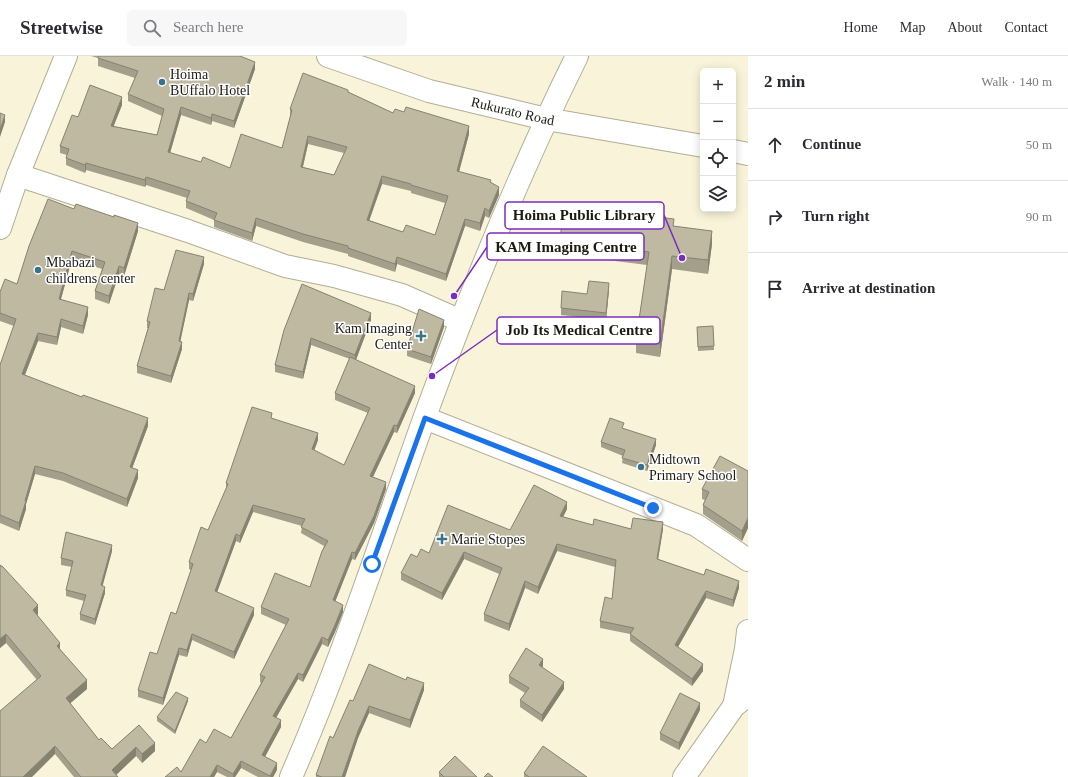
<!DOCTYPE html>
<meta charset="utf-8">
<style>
body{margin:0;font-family:"Times New Roman",serif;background:#f7f7f7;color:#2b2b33}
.controls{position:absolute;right:12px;top:12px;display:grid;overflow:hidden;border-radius:6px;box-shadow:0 2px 10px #0003}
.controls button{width:36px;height:36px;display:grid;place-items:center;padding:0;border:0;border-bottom:1px solid #e1e1e2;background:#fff;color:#2b2b33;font:20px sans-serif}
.stop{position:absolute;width:12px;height:12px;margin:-9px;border:3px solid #1a73e8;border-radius:50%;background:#fff}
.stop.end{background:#1a73e8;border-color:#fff;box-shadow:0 1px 4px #0008}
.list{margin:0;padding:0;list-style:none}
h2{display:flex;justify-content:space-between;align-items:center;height:52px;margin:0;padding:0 16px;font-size:17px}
h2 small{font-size:13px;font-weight:400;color:#7c7c81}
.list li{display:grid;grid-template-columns:26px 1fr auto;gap:12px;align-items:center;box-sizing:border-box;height:72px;padding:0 16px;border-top:1px solid #e1e1e2}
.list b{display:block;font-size:15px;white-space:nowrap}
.list em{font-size:13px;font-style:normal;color:#7c7c81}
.icon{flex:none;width:22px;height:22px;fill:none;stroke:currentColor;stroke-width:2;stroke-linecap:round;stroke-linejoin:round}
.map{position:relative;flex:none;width:748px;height:721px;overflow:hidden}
header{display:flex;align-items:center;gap:24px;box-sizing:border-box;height:56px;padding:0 20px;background:#fff;border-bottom:1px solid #e1e1e2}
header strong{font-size:19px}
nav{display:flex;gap:22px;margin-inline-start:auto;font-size:14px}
.search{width:280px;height:36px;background:#f7f7f7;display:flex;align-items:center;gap:10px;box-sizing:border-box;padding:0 14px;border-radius:6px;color:#7c7c81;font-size:15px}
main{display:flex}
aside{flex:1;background:#fff}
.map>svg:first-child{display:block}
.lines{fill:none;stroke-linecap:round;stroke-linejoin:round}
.minor-casing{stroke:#b2ad94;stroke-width:24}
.minor{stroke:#fff;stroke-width:22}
.wall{fill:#a39f8a;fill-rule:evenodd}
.shaded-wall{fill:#858270}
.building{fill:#beb9a0;stroke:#858270;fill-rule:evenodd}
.route{stroke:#1a73e8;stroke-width:5}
.poi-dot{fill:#38728b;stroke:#fff;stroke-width:1.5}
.labels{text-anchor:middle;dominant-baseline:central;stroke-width:3;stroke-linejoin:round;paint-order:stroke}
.poi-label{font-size:14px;fill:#1c1a11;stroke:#fff;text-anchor:start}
.street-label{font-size:14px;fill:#1c1a11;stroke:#fff}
.leader{fill:none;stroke:#7b2cbf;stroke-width:1.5}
.callout-dot{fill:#7b2cbf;stroke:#fff;stroke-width:1.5}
.callout{fill:#fff;stroke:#7b2cbf;stroke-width:1.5}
.callout-label{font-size:15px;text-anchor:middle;font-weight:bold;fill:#1c1a11}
</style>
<header>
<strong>Streetwise</strong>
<div class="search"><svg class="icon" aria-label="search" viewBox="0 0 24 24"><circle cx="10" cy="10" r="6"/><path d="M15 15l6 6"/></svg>Search here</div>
<nav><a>Home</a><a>Map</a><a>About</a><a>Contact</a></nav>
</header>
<main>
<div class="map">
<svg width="748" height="721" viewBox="0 0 748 721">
<rect width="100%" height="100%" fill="#f9f4d9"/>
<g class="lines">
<defs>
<g id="minor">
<path id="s1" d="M328 0 429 35 546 63 703 90"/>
<path d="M733 95 748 98"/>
<path d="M18 119 188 175 285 210 334 220 402 239 461 265"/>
<path d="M0 172 18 119 66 0"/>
<path d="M425 362 696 469 748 504"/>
<path d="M734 650 746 593 748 575"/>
<path d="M291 721C342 604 381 483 424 363 469 240 519 117 577 0"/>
<path d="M684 721 734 650 748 639"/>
</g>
</defs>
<use href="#minor" class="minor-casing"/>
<use href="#minor" class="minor"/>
</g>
<path class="wall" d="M91 0H240L255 13 234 72 212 65 211 69 181 59 170 97 201 106 230 112 282 92 290 61V53L348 36 393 57 469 78 459 116 491 127 499 139 489 162 485 160 480 175 465 170 446 225 397 208 395 216 348 200V198L303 186 256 170 252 185 214 171V164L186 152V145L187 142 146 129 145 131 86 114 85 117 66 109V102L67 99 60 97V90L78 61 122 49 113 70 157 79 162 60 128 45V38L135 22 98 10V2ZM308 88 344 97 334 119 303 111ZM382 128 411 135V137L445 147 435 179 403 176 369 164Z
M74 153 138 175 124 220 119 218 109 248 95 243V235L102 213 72 203 61 243 88 259 83 278 61 271 57 289 38 285 25 319 148 370 132 412 138 422 127 451 63 425 35 418 26 448V453L19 475 0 467V309L14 270 0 265V236L17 228Z
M674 170 712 188 708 218 672 213 660 301 636 297V284L647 209 560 198V185Z
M204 208 193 245 189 244 180 285 182 293 171 327 137 317V310L148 272H147V265L164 234Z
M609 234 606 264 561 259V252L587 238Z
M371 264 356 304 415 337 397 377 394 376 373 421 386 433 374 467 355 504 352 503 335 546 343 556 335 576 328 591 322 588 303 626 298 623 276 662 281 671 265 701 277 714 273 721H258L241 712 235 721H227L217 716 214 721H165L181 716 206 687 231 682 261 627 260 626V619L286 569 261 558V551L310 531 324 490 301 477 302 470 253 456 240 487 236 485 217 536 254 559 234 603 192 584 187 601 179 599 163 649 138 641V634L157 598 176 558 191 514 189 513V506L208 474 226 434V427L272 362 318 384 314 395 344 409 368 357 335 344V337L350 303 311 289 303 323 275 316V309L284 274Z
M713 270 714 294 698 295 697 271Z
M444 271 431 308 407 300V293Z
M624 373 656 389 647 415 622 407 623 400 601 391V386Z
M748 415V472L742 485 703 458V449L705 444 702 443V433Z
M567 453 563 461 593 469 631 473H663L658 503 739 532 733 551 706 542 678 591 703 615 692 630 630 585V578L600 572V565L612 543 615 511 557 495 538 538 525 532 509 575 484 565V558L499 518 464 503 442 544 401 524V517L417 501 429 497 510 474Z
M112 495 102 530 105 537 95 569 80 564V558L84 545 66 540V534L72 511 61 509V502Z
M0 509 38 558 37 559 87 633 70 647 99 684 112 693 139 669 155 695 142 707 136 700 116 719 118 721H74L55 698 37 624 6 587 0 592Z
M543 610 542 611 564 633 542 666 520 651V644L525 637 509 627V620Z
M424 634 410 672 369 657 358 682 345 721H316V719L333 682 353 645Z
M188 645 175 678 157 665V661Z
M700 654 679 694 660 684V677Z
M439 716 477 721H439Z
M524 717 587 721H524Z"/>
<path class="shaded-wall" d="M255 6V13L234 72V65Z
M122 41V49L111 77V70Z
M181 51V59L168 104V96Z
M212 58V65L211 69V62Z
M5 59V66L0 81V74Z
M469 70V78L457 123V115Z
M308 80V88L301 118V111Z
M86 107V114L85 117V109Z
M382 120V128L367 171V164Z
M146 121V129L145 131V124Z
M499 131V139L489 162V155Z
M485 152V160L480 175V167Z
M256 162V170L252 185V177Z
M465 163V170L446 225V218Z
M138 167V175L124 220V212Z
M712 175V188L708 218V204Z
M72 195V203L59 250V243Z
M672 200V213L660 301V288Z
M204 201V208L193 245V238Z
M397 201V208L395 216V208Z
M119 210V218L109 248V240Z
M609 227V234L606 264V257Z
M189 237V244L179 292V285Z
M88 251V259L83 278V270Z
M371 257V264L355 306V299Z
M61 263V271L57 289V281Z
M444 264V271L431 308V301Z
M38 277V285L22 326V318Z
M311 282V289L303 323V316Z
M182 286V293L171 327V320Z
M415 330V337L397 377V370Z
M148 362V370L130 418V411Z
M394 369V376L370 427V420Z
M318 377V384L312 400V393Z
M656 383V389L647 415V409Z
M35 410V418L26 448V453L19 475V467Z
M138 414V422L127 451V443Z
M386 426V433L374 467 355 504V497Z
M567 446V453L560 467V460Z
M253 449V456L240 487V480Z
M748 462V472L742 485V475Z
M663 466V473L657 510V503Z
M236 478V485L215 542V535Z
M557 488V495L538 538V531Z
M112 489V495L101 536V529Z
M352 496V503L333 551V544Z
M464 496V503L442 544V537Z
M525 525V532L509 575V568Z
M739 525V532L733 551V544Z
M105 531V537L95 569V563Z
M706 535V542L675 596V589Z
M38 549V558L33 563V554Z
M343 549V556L335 576 328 591V584Z
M254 552V559L234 603V596Z
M6 578V587L0 592V583Z
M192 578V584L187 601V594Z
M322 581V588L303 626V619Z
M60 587V596L57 590Z
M179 592V599L163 649V642Z
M543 603V610L539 616V609Z
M703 608V615L692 630V623Z
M298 617V623L273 667V660Z
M87 624V633L66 651V642Z
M564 626V633L542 666V659Z
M424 627V634L410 672V664Z
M188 642V645L175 678V675Z
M700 647V654L679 694V687Z
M369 650V657L358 682 345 721H342L358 675Z
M281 664V671L262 706V699Z
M155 687V695L142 707V698Z
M55 690V698L32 721H23Z
M136 691V700L114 721 112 714Z
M241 705V712L235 721H233V718Z
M277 707V714L273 721H270Z
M217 709V716L214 721H210Z"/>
<path class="building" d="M99 0H240L255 6 234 65 212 58 211 62 181 51 168 96 201 106 203 101 230 112 241 78 282 92 292 54 290 53 303 17 348 34V36L393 57 395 53 404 56 406 51 469 70 457 115 491 124 490 126 499 131 489 155 485 152 480 167 465 163 446 218 397 201 395 208 348 192V190L303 178 256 162 252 177 214 164 217 157 186 145 190 135 146 121 145 124 86 107 85 109 66 102 69 93 60 90 72 59 78 61 90 29 122 41 111 70 157 79 164 53 128 38 138 15 98 2ZM308 80 347 91 334 119 301 111ZM382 120 411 128V129L448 140 435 179 406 169 403 176 367 164Z
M0 57 5 59 0 74Z
M48 143 74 153 76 148 114 161V159L138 167 124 212 119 210 109 240 95 235 105 206 72 195 59 243 88 251 83 270 61 263 57 281 38 277 22 318 82 341 83 339 148 362 130 411 138 414 127 443 63 417 35 410 25 445H26L19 467 0 459V309L16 263 0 257V236L5 223 17 228 29 190Z
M563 155 657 167 658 161 674 163 673 170 712 175 708 204 672 200 660 288 636 284 649 196 560 185Z
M176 194 204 201 193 238 189 237 179 285 182 286 171 320 137 310 150 266 147 265 155 232 164 234Z
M589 225 609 227 606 257 561 252 562 235 587 238Z
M302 228 371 257 355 299 311 282 303 316 275 309 284 274Z
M419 253 444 264 431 301 407 293Z
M713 270 714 290 698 291 697 271Z
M350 301 415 330 397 370 394 369 370 420 386 426 374 460 355 497 352 496 333 544 343 549 335 569 328 584 322 581 303 619 298 617 273 660 281 664 262 699 277 707 270 720 241 705 233 718 217 709 210 721H165L177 711 181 716 200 683 206 687 214 673 231 682 265 621 260 619 289 563 261 551 275 517 310 531 322 495 328 485 301 471 305 463 253 449 240 480 236 478 215 535 254 552 234 596 192 578 187 594 179 592 163 642 138 634 150 596 157 598 171 556 176 558 193 508 189 506 201 471 208 474 228 428 226 427 252 351 272 357 271 362 318 377 312 393 344 409 370 352 335 337Z
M610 362 624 367 622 372 656 383 647 409 622 402 625 394 601 386Z
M720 400 748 415V462L742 475 703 449 709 436 702 433Z
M534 429 567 446 560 460 593 469 594 463 631 473 633 462 663 466 657 503 704 519 706 513 739 525 733 544 706 535 675 589 703 608 692 623 630 578 634 572 600 565 605 541 612 543 616 504 557 488 538 531 525 525 509 568 484 558 502 512 464 496 442 537 401 517 411 498 417 501 421 493 429 497 448 449 510 474Z
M66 476 112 489 101 529 105 531 95 563 80 558 86 539 66 534 73 505 61 502Z
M0 509 3 511 38 549 33 554 60 587 57 590 87 624 66 642 99 684 101 682 112 693 139 669 155 687 142 698 136 691 112 714 118 721H81L55 690 23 721H0V655L41 620 6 578 0 583Z
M526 592 543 603 539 609 564 626 542 659 520 644 529 632 509 620Z
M369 608 406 624 407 621 424 627 410 664 369 650 358 675 342 721H322L316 719 330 680 333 682 350 644 353 645Z
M176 636 188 642 175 675 157 661Z
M680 637 700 647 679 687 660 677Z
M543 690 587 721H529L524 717Z
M455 700 477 721H444L439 716Z
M488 717 493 721H484Z"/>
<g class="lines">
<path class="route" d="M372 508 425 362 653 452"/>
</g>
<g class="poi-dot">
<circle cx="162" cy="26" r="4"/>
<circle cx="38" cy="214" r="4"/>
<path d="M419 274h4v4h4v4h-4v4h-4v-4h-4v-4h4z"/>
<circle cx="641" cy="411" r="4"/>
<path d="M440 477h4v4h4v4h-4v4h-4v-4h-4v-4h4z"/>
</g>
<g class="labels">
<g class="poi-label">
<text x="170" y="18">Hoima<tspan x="170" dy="16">BUffalo Hotel</tspan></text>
<text x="46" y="206">Mbabazi<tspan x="46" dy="16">childrens center</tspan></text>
<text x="412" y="272" text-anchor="end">Kam Imaging<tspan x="412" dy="16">Center</tspan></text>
<text x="649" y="403">Midtown<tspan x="649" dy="16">Primary School</tspan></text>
<text x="451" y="483">Marie Stopes</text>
</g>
<g class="street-label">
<text stroke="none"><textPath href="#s1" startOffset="193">Rukurato Road</textPath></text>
</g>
</g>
<path class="leader" d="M682 202L664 159M454 240L487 191M432 320L497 274"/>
<g class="callout-dot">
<circle cx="682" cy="202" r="4"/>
<circle cx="454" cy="240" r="4"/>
<circle cx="432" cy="320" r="4"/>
</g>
<g class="callout">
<rect x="505" y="146" width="159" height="27" rx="4"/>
<rect x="487" y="177" width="157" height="27" rx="4"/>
<rect x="497" y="261" width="163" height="27" rx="4"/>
</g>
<g class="callout-label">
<text x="584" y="164">Hoima Public Library</text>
<text x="566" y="196">KAM Imaging Centre</text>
<text x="579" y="279">Job Its Medical Centre</text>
</g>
</svg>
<div class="controls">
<button>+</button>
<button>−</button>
<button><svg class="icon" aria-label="locate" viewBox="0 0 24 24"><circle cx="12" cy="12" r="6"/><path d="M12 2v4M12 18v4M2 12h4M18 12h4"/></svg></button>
<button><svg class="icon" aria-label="layers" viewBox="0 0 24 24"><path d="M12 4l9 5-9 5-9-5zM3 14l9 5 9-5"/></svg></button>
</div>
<div class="stop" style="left:372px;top:508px"></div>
<div class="stop end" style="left:653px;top:452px"></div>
</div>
<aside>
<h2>2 min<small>Walk · 140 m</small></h2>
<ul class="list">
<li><svg class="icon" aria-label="ahead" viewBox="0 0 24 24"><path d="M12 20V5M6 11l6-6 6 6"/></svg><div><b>Continue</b></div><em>50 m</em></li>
<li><svg class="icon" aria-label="right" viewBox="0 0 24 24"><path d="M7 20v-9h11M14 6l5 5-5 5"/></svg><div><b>Turn right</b></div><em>90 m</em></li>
<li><svg class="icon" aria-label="arrive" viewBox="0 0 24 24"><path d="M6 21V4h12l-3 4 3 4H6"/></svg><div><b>Arrive at destination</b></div></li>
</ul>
</aside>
</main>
